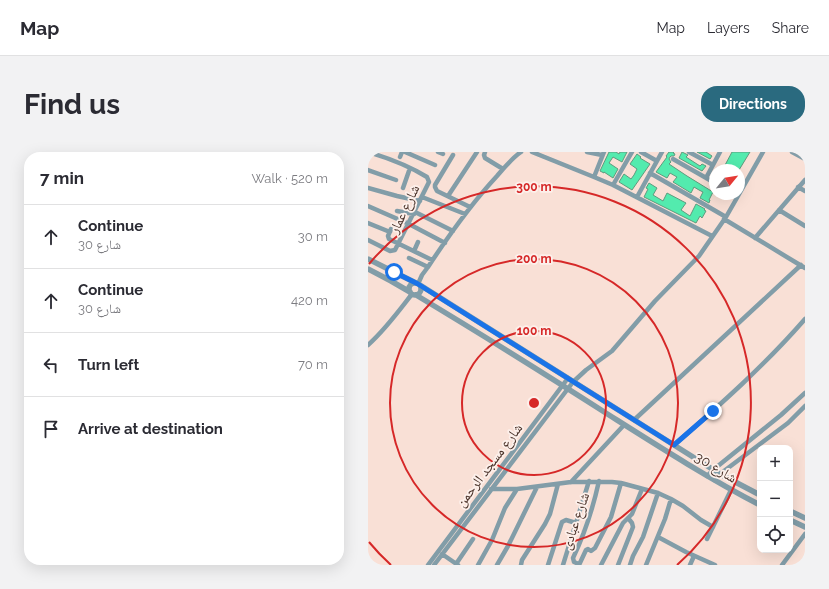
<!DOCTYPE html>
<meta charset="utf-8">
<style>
body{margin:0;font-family:Raleway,"Noto Naskh Arabic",sans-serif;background:#f2f2f3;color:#2b2b33}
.controls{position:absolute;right:12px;bottom:12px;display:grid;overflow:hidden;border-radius:8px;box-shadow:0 4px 16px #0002}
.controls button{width:36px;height:36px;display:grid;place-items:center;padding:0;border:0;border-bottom:1px solid #e1e1e2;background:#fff;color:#2b2b33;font:20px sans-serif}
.compass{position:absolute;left:341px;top:12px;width:36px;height:36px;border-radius:50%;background:#fff;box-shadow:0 4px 16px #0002;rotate:60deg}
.stop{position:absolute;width:12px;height:12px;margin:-9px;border:3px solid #1a73e8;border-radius:50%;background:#fff}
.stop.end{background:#1a73e8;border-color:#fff;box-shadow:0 1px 4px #0008}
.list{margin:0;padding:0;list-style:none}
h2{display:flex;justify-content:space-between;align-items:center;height:52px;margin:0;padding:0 16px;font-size:17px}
h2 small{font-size:13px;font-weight:400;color:#7c7c81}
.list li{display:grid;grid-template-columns:26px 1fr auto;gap:12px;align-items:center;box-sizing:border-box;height:64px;padding:0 16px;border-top:1px solid #e1e1e2}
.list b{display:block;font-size:15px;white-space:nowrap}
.list p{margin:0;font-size:13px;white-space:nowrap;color:#7c7c81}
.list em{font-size:13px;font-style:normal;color:#7c7c81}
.icon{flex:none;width:22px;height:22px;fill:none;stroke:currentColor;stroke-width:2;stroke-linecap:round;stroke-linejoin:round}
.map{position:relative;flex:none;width:437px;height:413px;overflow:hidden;border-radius:16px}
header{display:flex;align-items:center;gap:24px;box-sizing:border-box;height:56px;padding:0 20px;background:#fff;border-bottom:1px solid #e1e1e2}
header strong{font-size:19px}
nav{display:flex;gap:22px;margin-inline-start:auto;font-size:14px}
.intro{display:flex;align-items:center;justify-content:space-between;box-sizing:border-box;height:96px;padding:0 24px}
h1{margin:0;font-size:28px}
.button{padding:10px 18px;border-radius:16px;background:#2a6a7f;color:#fff;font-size:14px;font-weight:700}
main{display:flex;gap:24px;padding:0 24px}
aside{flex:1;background:#fff;border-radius:16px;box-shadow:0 4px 16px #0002}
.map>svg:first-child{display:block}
.building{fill:#53ebae;stroke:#5e9a7e}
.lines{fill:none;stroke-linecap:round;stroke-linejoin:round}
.minor{stroke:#829da8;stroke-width:4.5}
.tertiary{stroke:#829da8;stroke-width:5.5}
.route{stroke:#1a73e8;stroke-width:5}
.ring{fill:none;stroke:#d62828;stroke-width:2}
.labels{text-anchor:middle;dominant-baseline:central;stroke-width:3.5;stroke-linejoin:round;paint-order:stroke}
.street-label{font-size:14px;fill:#493128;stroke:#fdf0eb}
.centre{fill:#d62828;stroke:#fdf0eb;stroke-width:2}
.ring-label{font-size:12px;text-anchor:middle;font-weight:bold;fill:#d62828;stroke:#fdf0eb;stroke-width:3.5;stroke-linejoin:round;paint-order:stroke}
</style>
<header>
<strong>Map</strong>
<nav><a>Map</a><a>Layers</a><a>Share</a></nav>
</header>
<div class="intro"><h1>Find us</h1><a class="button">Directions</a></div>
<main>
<aside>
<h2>7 min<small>Walk · 520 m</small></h2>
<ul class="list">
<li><svg class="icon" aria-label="ahead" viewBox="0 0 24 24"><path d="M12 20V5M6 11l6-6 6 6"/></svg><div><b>Continue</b><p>شارع 30</p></div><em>30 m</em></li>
<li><svg class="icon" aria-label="ahead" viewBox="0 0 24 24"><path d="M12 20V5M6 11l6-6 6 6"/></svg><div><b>Continue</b><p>شارع 30</p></div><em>420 m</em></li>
<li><svg class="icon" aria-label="left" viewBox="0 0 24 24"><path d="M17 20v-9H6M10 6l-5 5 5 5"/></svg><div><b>Turn left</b></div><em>70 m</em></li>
<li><svg class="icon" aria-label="arrive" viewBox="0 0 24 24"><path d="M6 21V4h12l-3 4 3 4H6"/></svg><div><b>Arrive at destination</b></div></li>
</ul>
</aside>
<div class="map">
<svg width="437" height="413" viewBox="0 0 437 413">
<rect width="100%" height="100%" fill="#f9e0d6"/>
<path class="building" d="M241 0H248L251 2 252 0H259L254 10 245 5 241 11 250 17 245 26 236 20V21L232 19Z
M301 0H306L305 1 307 2 306 4H303L302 5 301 7 303 10 301 12 319 24 345 40 341 48H342L341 51 332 46 335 40 331 38 326 35 323 41 305 30 309 25 302 21 299 26 288 20 299 5 298 4Z
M314 0 320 3 318 5 332 14 334 12 338 14 334 19 311 6Z
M329 0H338L344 4 342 7Z
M364 0H382L371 18H360L356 15Z
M269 2 273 5 272 6 282 12 264 38 251 30 256 22 263 27 266 23 269 17 262 12Z
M281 31 289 36 285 43 295 49 299 41 318 51 313 58 322 64 328 52 337 57 336 58 338 59 334 66 332 64 328 71 276 45 280 37 278 36Z"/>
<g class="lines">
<path class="minor" d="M0 0C20 6 41 14 59 25L61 30 27 98 22 99 0 88
M37 0 67 13
M70 0 75 2
M117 0 116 3 117 6 135 17
M164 0 226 25 245 33 344 84
M219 0 234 3
M273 0 289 9
M321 0 345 13
M424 0 437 7
M85 3 67 33V35L69 39 102 55
M32 5 34 0
M305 7 347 31
M0 18 28 28
M282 21 358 65
M226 25 236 0
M338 26 352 0
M245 33 264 0
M430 35 437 39
M0 36 29 44 52 49
M35 36 42 16
M80 44 109 0
M54 45 97 62
M269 45 294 0
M0 54 41 72 77 91
M411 58 437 74
M29 59 46 62
M47 60 85 79
M356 67 437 116
M0 71 22 80
M23 77 20 84 21 87 64 108
M387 86 437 28
M46 99 50 90
M41 106 60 115
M50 132 54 123 60 115C81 83 103 52 129 24 136 16 144 6 153 0
M0 193C17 178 30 160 44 142
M266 268 433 113
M306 293C352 253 397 213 437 167
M339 324 345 318 413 263 437 241
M346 328 352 322 420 271 437 254
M203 330 256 273
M123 337H149L203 330H244L253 331 290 341 303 347 315 354 333 368 345 375
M290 385 318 400 347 413
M339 387 363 338
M74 402 90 413
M88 412 105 387
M211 412 206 410 205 406C217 381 225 356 231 329
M60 413 200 226
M66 413 205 230 218 218 244 199 287 149 331 104 358 65 370 44 395 0
M110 413 124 388 137 356 149 337
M129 413 140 394 169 335
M153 413 154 408 177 372 182 362 190 332
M180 413 194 370 198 368 208 371
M195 413 221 329
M211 413 218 398 220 397 223 399 227 396 243 365 253 331
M233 413 255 371 264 362 274 337
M250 413 265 375 264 371 260 366
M262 413 265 404 275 385 290 341
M278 413 297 367 303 347
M322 413 326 404
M414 413 437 382"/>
<path class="tertiary" d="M0 107 48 131
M0 117 23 129 42 140
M41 137a6 6 0 1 1 12 0a6 6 0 1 1-12 0Z
M52 133 352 322 392 343
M48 143C113 182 177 222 241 263 290 294 340 326 392 353
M422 359 437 366
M422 368 437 375"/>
</g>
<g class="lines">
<path class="route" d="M26 120 50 132 306 293 345 259"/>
</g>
<g class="ring">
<circle cx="166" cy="251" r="72"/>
<circle cx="166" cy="251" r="144"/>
<path d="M23 413A216 216 0 0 1 1 390M1 112A216 216 0 1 1 309 413"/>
</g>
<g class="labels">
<g class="street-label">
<text transform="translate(36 57) rotate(-64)">شارع عمار</text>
<text transform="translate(121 313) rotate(-53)">شارع مسجد الرحمن</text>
<text transform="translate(348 315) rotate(31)">شارع 30</text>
<text transform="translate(207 369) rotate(-71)">شارع عبادى</text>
</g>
</g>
<circle cx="166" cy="251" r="6" class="centre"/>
<g class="ring-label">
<text x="166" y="39">300 m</text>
<text x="166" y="111">200 m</text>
<text x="166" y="183">100 m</text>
</g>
</svg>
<div class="controls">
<button>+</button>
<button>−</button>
<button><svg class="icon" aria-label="locate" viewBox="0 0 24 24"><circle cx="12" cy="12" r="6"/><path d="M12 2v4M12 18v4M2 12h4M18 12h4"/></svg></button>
</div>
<svg class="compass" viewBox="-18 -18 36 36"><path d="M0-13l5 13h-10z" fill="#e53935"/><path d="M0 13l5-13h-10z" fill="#7c7c81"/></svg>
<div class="stop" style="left:26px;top:120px"></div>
<div class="stop end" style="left:345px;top:259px"></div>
</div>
</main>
